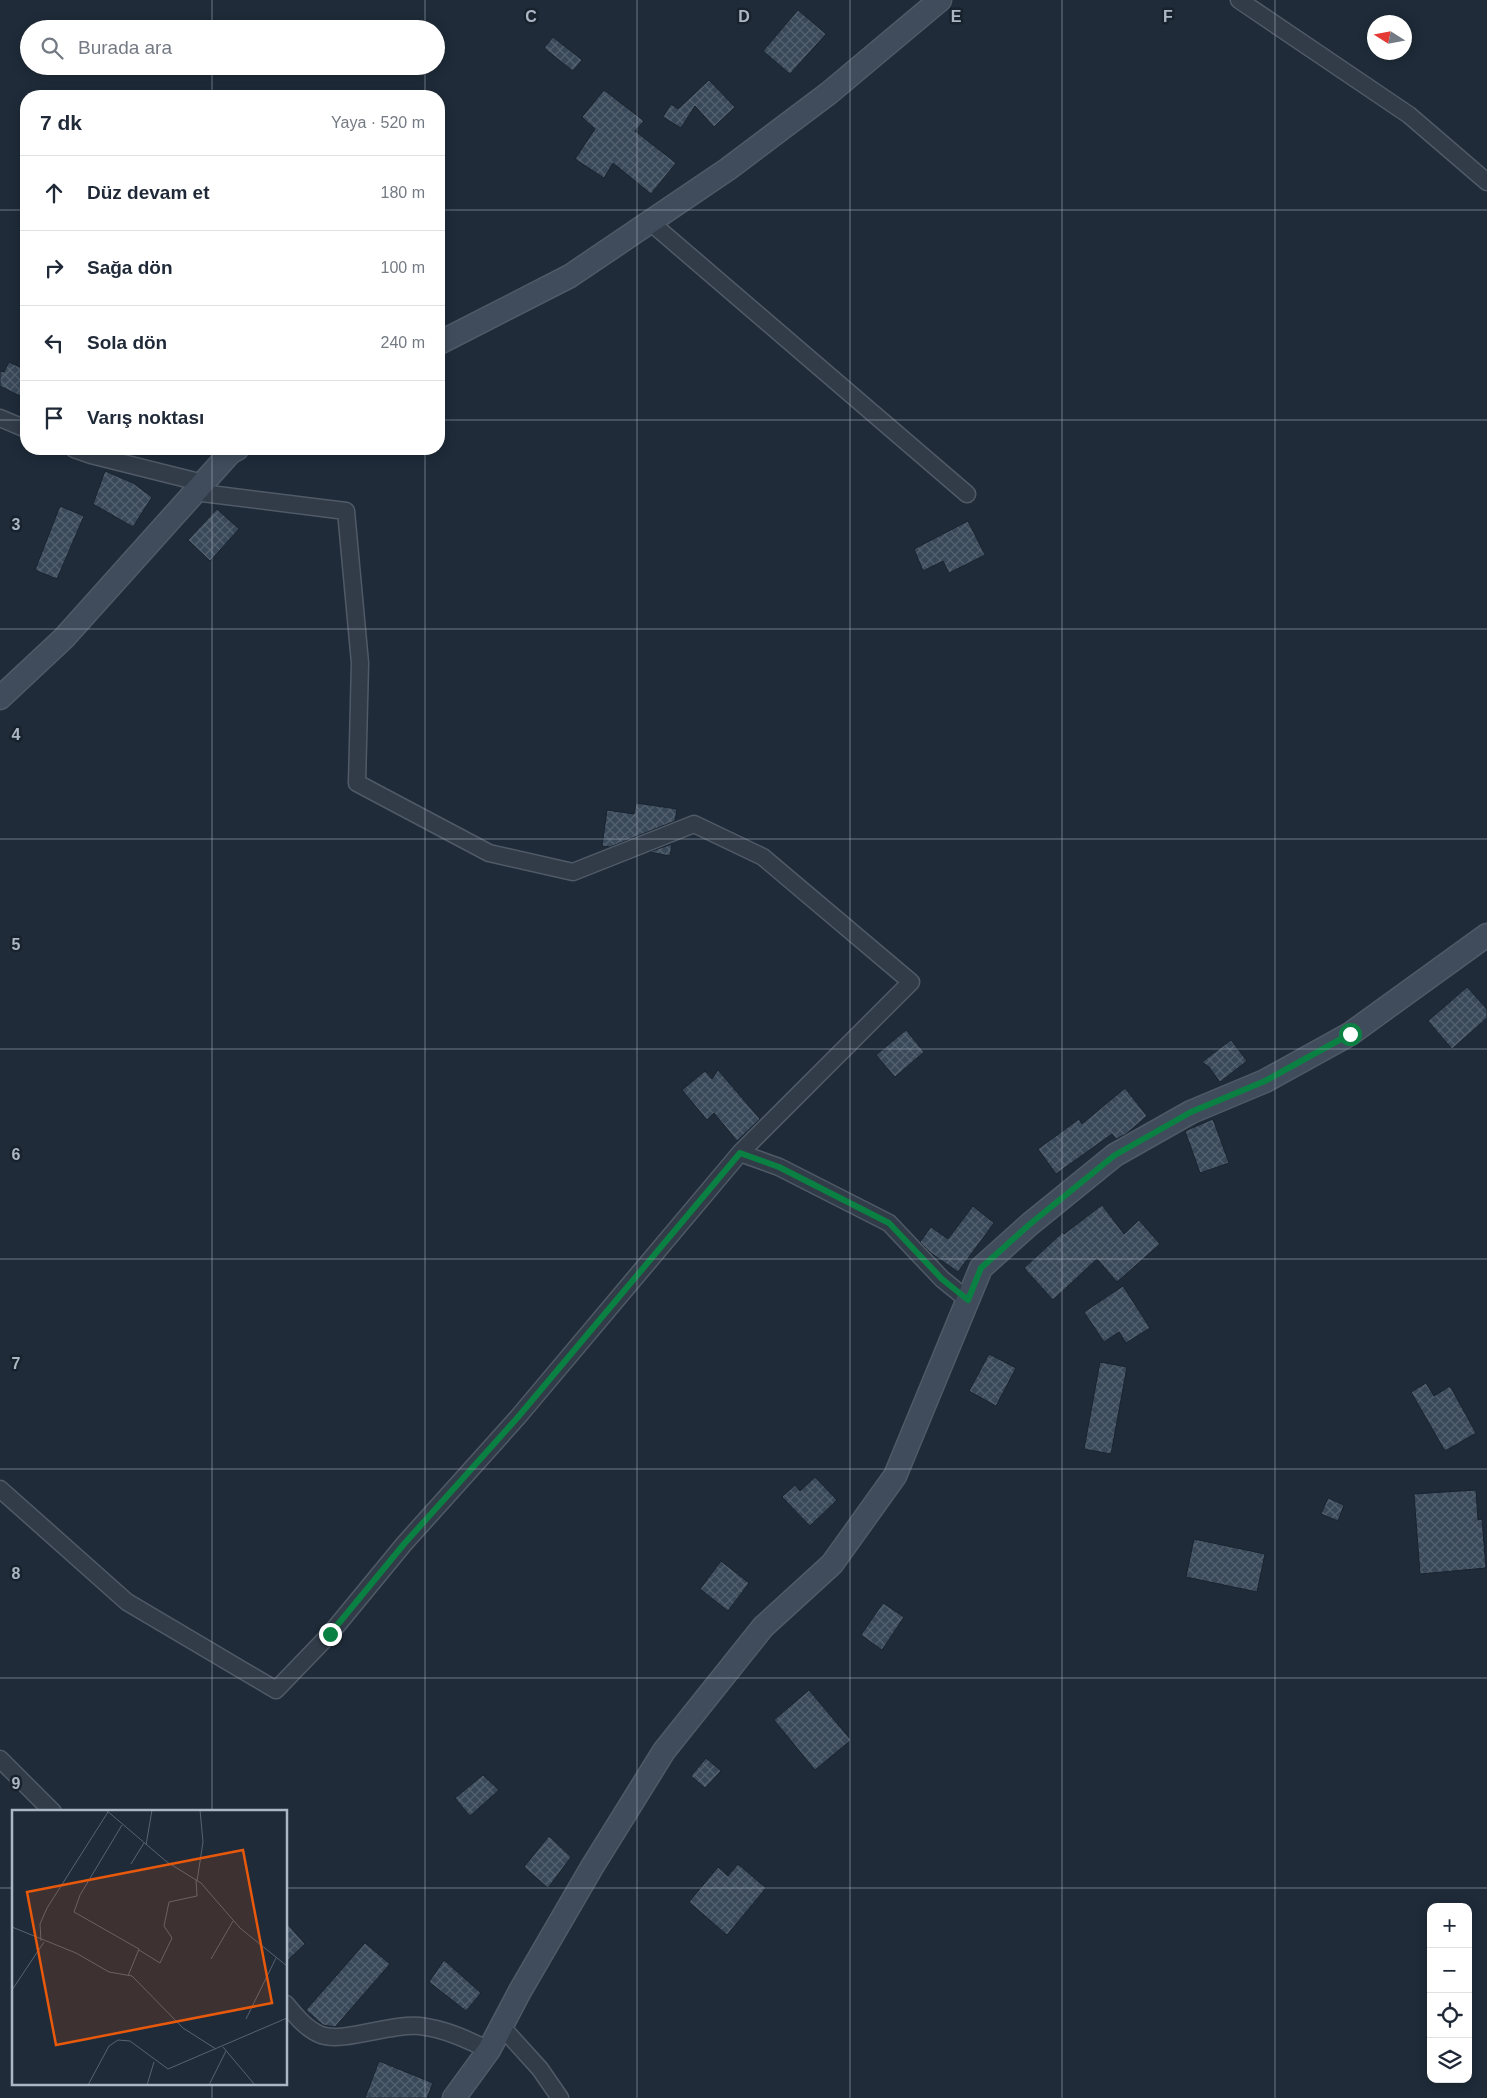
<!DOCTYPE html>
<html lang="tr">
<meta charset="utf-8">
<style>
body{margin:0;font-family:Arial,sans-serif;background:#f6f6f7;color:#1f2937}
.controls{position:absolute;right:15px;bottom:15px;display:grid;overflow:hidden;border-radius:10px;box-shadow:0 2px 12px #0003}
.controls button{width:45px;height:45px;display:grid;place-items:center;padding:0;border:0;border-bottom:1px solid #e0e1e3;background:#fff;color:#1f2937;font:25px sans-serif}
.compass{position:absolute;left:1367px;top:15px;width:45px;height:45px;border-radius:50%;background:#fff;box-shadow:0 2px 12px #0003;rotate:281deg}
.stop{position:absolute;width:15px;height:15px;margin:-11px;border:4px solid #0b8043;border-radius:50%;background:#fff}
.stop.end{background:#0b8043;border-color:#fff;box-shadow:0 1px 5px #0008}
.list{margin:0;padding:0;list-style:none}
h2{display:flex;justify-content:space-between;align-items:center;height:65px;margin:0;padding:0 20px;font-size:21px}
h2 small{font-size:16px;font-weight:400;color:#747a83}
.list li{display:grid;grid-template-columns:32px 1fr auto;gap:15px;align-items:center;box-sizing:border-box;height:75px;padding:0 20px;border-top:1px solid #e0e1e3}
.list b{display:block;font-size:19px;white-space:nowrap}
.list em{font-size:16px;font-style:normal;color:#747a83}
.icon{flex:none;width:28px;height:28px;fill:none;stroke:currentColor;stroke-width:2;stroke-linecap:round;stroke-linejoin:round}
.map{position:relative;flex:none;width:1487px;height:2098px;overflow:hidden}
.search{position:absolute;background:#fff;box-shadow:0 2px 12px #0003;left:20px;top:20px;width:425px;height:55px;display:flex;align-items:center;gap:12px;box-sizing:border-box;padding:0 18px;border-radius:28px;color:#747a83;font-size:19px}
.panel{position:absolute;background:#fff;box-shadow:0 2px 12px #0003;left:20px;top:90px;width:425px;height:365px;border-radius:20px}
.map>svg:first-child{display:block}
.building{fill:url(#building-cross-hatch);stroke:#1a2430}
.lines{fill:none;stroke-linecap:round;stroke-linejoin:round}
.street-casing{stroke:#505a67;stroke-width:19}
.secondary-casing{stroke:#505a67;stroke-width:25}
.street{stroke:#323c49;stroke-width:16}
.secondary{stroke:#404c5c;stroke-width:22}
.route{stroke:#0b8043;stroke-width:6}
.grid{fill:none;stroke:#acb7c6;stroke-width:1;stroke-opacity:0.55}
.inset-road{fill:none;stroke:#576371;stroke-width:1}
.view{fill:#e8590c;fill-opacity:0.15;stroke:#e8590c;stroke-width:2.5}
.inset-edge{fill:none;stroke:#acb7c6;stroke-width:2.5}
.grid-label{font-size:16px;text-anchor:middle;font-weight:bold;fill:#acb7c6;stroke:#18222d;stroke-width:5;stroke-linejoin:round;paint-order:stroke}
</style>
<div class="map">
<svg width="1487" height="2098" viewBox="0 0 1487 2098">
<defs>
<pattern id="building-cross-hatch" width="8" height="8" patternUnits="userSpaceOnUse" patternTransform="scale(1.25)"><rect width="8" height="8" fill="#3a4959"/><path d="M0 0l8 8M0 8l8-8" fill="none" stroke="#54616f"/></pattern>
</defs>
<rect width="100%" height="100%" fill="#1f2b39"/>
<path class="building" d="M798 10 826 34 790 74 763 51Z
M553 37 582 60 573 71 544 48Z
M709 80 735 107 714 127 695 106 681 128 663 117 671 104 678 109Z
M604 90 644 121 635 131 676 163 651 194 613 163 604 178 575 159 595 129 582 117Z
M9 362 26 370V399L0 386V371L4 372Z
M105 471 133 483 152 497 133 527 93 504Z
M60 506 84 516 57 579 35 570Z
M217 509 239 529 210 561 188 540Z
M968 521 985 555 949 573 943 561 923 571 914 549Z
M636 803 677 809 675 821 610 847 602 846 607 810 634 814Z
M672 844 670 856 649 852Z
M1467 987 1487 1009V1018L1452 1049 1428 1021Z
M906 1030 924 1052 895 1077 876 1055Z
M1231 1040 1247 1061 1220 1082 1209 1067 1202 1062Z
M718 1070 760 1119 737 1141 714 1113 707 1120 682 1090 705 1071 712 1079Z
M1125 1088 1147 1116 1126 1134 1116 1139 1112 1134 1056 1174 1038 1149 1079 1119 1082 1124Z
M1213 1119 1229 1163 1200 1173 1185 1131Z
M1102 1205 1124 1234 1139 1220 1160 1244 1117 1282 1097 1259 1053 1300 1024 1268 1063 1232 1064 1234Z
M973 1206 994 1223 958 1272 931 1253 920 1242 931 1227 948 1239Z
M1123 1286 1150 1328 1126 1343 1119 1332 1104 1342 1084 1312Z
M989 1354 1016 1368 996 1406 969 1391Z
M1100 1362 1127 1367 1111 1454 1084 1449Z
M1426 1383 1434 1396 1450 1386 1476 1433 1445 1451 1411 1392Z
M815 1477 837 1500 810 1526 782 1497 795 1485 800 1491Z
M1476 1490 1478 1520 1482 1519 1486 1568 1420 1574 1414 1494Z
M1328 1498 1344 1505 1338 1521 1321 1514Z
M1194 1539 1265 1554 1257 1592 1186 1577Z
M721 1561 749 1583 728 1611 700 1589Z
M883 1603 904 1617 882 1650 861 1635Z
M809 1690 851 1740 815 1770 774 1720Z
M706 1758 721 1771 705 1788 691 1776Z
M483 1775 499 1790 470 1816 455 1798Z
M549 1836 571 1857 548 1888 524 1867Z
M738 1864 766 1888 727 1935 689 1902 718 1867 728 1876Z
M286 1922 305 1944 286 1962Z
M365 1943 390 1964 335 2027 323 2025 306 2010Z
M444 1960 481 1993 466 2011 429 1982Z
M379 2061 433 2083 427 2098H365Z"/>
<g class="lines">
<defs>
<path id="street" d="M1239 0 1409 115 1487 182
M649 221 967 494
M0 418 26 429
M74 449 91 455 203 483
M194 492 346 511 360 663 357 783 489 853 573 872 694 824 763 857 911 982 740 1153
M0 1489 127 1602 276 1690 330 1634 404 1544 518 1417 740 1153 779 1167 889 1223 942 1279 968 1300
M0 1759 53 1812
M286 2004C296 2016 306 2029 321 2035 344 2043 391 2023 420 2026 445 2029 466 2039 489 2050
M501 2026 540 2069 560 2098"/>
<path id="secondary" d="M439 343 570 276 728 169 829 93 940 0
M0 698 64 638 230 453 237 449
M454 2098 489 2050 520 1991 592 1867 664 1751 763 1627 832 1564 895 1476 981 1268 1030 1224 1115 1155 1191 1112 1265 1081 1350 1034 1487 935"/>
</defs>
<use href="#street" class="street-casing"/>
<use href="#secondary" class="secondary-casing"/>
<use href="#street" class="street"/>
<use href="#secondary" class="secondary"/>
</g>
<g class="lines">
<path class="route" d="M330 1634 404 1544 518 1417 740 1153 779 1167 889 1223 942 1279 968 1300 981 1268 1030 1224 1115 1155 1191 1112 1265 1081 1350 1034"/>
</g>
<path class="grid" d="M212 0V29M425 0V29M637 0V2098M850 0V2098M1062 0V2098M1275 0V2098M212 66V96M425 66V96M0 210H26M439 210H1487M0 420H26M439 420H1487M212 449V1812M425 449V2098M0 629H1487M0 839H1487M0 1049H1487M0 1259H1487M0 1469H1487M0 1678H1487M0 1888H14M286 1888H1487M212 2084V2098"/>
<g transform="translate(12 1810)">
<rect width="275" height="275" fill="#1f2b39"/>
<path class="inset-road" d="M94 0 155 52 189 73 228 118 275 156M110 15 68 85 62 102 127 139 116 166M134 35 140 0M119 54 132 33M185 71 191 32 188 0M0 117 64 143 97 162 120 166 171 218 204 239M29 131 28 114 35 98 96 2M127 140 148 153 160 128 152 116 157 92 185 86 184 70M199 149 221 111M0 180 32 132M234 209 264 148M211 237 243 275M76 275 97 236 106 230 118 231 156 259 275 208M135 275 142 252M197 275 214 241"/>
<path class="view" d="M231 40 260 193 44 235 15 82Z"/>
<rect width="275" height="275" class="inset-edge"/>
</g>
<g class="grid-label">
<text x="531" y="22">C</text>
<text x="744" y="22">D</text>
<text x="956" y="22">E</text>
<text x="1168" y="22">F</text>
<text x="16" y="530">3</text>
<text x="16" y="740">4</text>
<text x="16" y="950">5</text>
<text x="16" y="1160">6</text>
<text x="16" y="1369">7</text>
<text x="16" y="1579">8</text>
<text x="16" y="1789">9</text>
</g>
</svg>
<div class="controls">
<button>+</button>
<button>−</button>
<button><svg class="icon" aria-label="locate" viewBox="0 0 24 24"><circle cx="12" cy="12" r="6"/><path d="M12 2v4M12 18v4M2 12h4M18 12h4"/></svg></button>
<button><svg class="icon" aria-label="layers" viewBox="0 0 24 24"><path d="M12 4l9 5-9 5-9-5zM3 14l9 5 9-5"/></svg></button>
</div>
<svg class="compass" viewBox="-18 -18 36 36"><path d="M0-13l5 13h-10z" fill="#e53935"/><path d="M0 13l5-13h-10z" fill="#747a83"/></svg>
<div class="stop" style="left:1350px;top:1034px"></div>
<div class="stop end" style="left:330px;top:1634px"></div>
<div class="search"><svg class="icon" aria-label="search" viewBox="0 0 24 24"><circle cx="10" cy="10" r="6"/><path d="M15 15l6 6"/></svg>Burada ara</div>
<section class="panel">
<h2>7 dk<small>Yaya · 520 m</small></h2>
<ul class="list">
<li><svg class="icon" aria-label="ahead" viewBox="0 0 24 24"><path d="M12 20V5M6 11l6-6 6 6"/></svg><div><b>Düz devam et</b></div><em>180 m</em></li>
<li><svg class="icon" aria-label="right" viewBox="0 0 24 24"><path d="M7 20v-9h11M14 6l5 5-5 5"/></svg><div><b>Sağa dön</b></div><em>100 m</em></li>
<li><svg class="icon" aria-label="left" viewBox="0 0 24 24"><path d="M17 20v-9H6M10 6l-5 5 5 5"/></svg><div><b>Sola dön</b></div><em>240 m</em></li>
<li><svg class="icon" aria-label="arrive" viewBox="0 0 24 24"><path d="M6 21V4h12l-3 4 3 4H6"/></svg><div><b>Varış noktası</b></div></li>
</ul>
</section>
</div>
